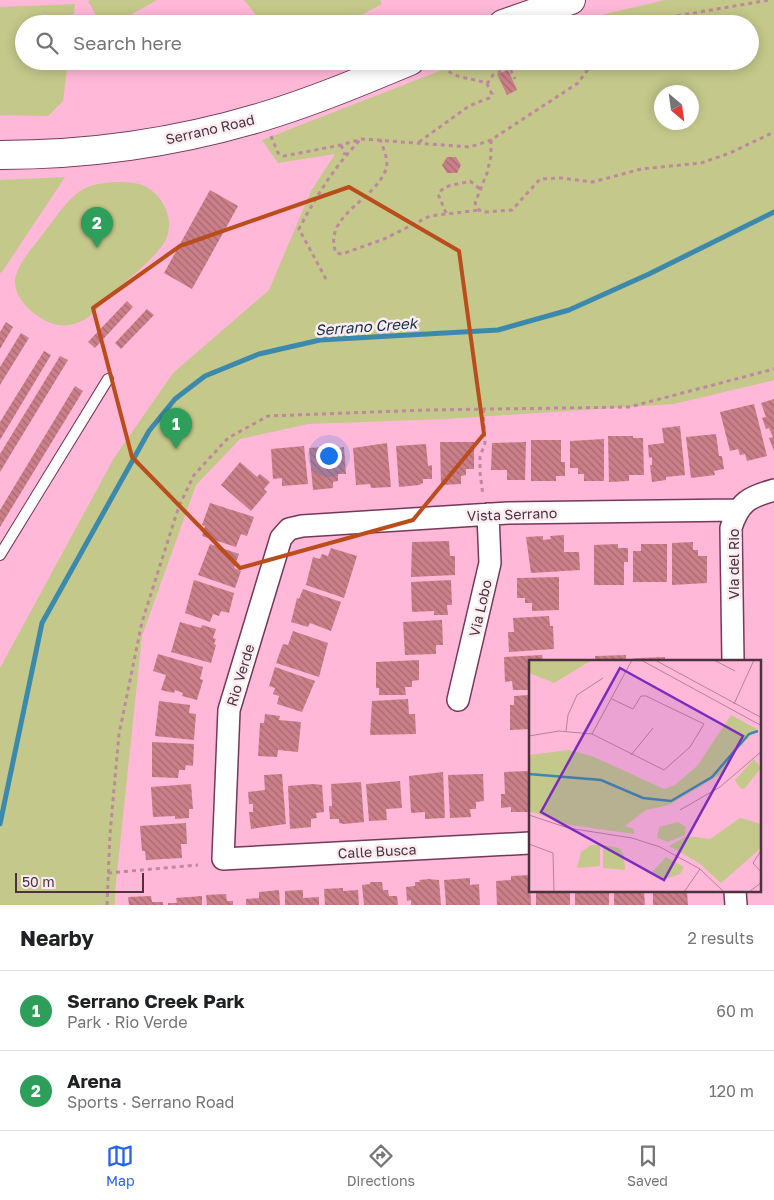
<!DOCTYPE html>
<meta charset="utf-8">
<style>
body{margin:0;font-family:"Golos Text",sans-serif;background:#f2f2f2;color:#202124}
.compass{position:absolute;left:654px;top:85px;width:45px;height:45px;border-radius:50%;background:#fff;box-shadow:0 2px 12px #0003;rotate:151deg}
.scale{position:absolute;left:15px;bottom:12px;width:129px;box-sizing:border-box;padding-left:5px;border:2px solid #4d313d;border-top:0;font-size:14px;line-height:18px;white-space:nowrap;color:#4d313d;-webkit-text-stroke:4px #fbecf2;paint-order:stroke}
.you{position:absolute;left:328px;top:455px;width:18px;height:18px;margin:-12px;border:4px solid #fff;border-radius:50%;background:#1a73e8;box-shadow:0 0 0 8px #1a73e833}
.badge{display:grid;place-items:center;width:32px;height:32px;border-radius:50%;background:#2563eb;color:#fff;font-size:16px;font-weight:700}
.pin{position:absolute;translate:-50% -41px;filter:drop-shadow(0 1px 2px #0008)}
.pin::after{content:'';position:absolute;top:26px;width:18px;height:15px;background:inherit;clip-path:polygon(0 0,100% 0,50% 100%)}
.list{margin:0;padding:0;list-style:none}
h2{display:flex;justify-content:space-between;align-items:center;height:65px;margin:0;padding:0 20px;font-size:21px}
h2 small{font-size:16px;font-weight:400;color:#757577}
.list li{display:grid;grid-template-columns:32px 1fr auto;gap:15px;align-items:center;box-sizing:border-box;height:80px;padding:0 20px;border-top:1px solid #e0e0e0}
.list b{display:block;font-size:19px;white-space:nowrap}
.list p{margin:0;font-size:16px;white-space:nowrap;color:#757577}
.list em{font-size:16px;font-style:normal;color:#757577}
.icon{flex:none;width:28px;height:28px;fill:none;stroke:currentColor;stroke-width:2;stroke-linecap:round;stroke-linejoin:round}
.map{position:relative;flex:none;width:774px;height:905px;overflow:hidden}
.search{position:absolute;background:#fff;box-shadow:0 2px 12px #0003;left:15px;right:15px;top:15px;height:55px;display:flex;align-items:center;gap:12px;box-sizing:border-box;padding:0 18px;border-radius:28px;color:#757577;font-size:19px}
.sheet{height:225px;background:#fff}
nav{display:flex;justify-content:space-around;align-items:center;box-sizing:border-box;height:70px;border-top:1px solid #e0e0e0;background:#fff;font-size:14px;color:#757577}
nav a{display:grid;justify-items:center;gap:2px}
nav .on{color:#2563eb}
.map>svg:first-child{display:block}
.green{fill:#c4c88a;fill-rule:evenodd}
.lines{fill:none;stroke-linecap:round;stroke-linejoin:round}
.stream{stroke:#3b8aae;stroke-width:5}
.building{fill:url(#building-back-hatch)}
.lane-casing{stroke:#743956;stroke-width:12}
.street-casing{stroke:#743956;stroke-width:24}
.secondary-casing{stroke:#743956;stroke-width:30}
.path{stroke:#bf87a0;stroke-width:3;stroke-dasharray:4 4;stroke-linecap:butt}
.lane{stroke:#fff;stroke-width:10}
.street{stroke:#fff;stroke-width:21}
.secondary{stroke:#fff;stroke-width:28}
.marked{fill:none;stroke:#ba4d1b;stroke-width:4;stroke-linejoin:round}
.labels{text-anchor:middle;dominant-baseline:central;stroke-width:5;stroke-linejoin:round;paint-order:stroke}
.street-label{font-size:14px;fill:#4d313d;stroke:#fbecf2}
.water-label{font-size:15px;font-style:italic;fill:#103343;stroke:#fbecf2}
.inset-river{fill:none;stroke:#3b8aae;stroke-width:2.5}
.inset-road{fill:none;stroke:#b8829a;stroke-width:1}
.view{fill:#7b2cbf;fill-opacity:0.15;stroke:#7b2cbf;stroke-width:2.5}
.inset-edge{fill:none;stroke:#4d313d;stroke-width:2.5}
</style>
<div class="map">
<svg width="774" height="905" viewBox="0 0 774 905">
<defs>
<pattern id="building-back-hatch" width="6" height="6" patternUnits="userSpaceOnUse" patternTransform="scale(1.25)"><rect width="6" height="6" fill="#ca7f89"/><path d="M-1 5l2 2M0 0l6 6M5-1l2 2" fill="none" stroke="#a66971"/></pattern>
</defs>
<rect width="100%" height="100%" fill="#ffb8d8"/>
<path class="green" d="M91 0H157L132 14 137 24H101L88 1Z
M244 0H380L382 4 345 24H277L256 15Z
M665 0H774V380L674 404 447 419 308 424 240 439 196 485 142 636 115 892V905H0V668L114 458 173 373 269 290 311 191 335 154 278 163 262 140 465 61H750V24H573L597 16ZM662 92H692V122H662Z
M75 4 73 24H24V61H68L63 101 48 116 0 115V7Z
M65 177 2 272 0 273V180Z
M116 182C124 182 134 182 142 185 163 193 176 221 165 241 153 261 131 276 114 292 105 300 97 311 87 318 76 325 63 328 51 323 32 316 8 294 17 272 23 257 36 244 45 231 56 217 65 202 80 191 90 184 104 183 116 182Z"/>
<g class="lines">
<path class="stream" d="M0 824 42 623 149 431 175 399 205 376 259 354 320 340 498 330 569 310 649 274 774 212"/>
</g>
<path class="building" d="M508 70 517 90 507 95 497 74Z
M447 157H456L461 165 457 173H447L442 165Z
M210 190 238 206 192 289 164 273Z
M127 301 133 307 95 348 88 342Z
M147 309 154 315 121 349 115 343Z
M6 322 13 327 0 349V332Z
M21 333 29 338 0 385V367Z
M44 351 51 355 0 440V422Z
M60 356 68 360 0 472V454Z
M75 386 83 391 0 527V510Z
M774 399V451L769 438 773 437 769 428 766 429 762 418 766 417 761 403Z
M754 404 767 456 747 461 745 454 740 455 738 449 730 451 720 412Z
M680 426 685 475 666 477V480L652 482 650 465H652V457L649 458 648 445 664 443 662 428Z
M716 434 719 456H722L724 469 714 471 715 475 691 478 686 437Z
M608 436H633V438H643L644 475H629V481L609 482Z
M604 439V481H584V474H578V468H570V441Z
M531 440H561V462H565V476H556V481H531Z
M440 442H474V469H466V475L461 476V484L441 485Z
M526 442 525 480H507V470H491L492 443Z
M387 443 391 487 371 488 370 484 356 485 353 448Z
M426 444 428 466 432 465V479H423V483L419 485 399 487 396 446Z
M304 446 308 484 282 486V478L273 479 271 449Z
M338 446V448L344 447 346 474H338V481L333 482V488L313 490 309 448Z
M240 462 257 477 260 474 270 482 264 489 267 492 251 511 221 485Z
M210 503 254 517 247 536 241 534 236 547 202 536 205 526 202 525Z
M564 535V552H579L580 570 531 573 526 537 543 536V540L551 539 550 536Z
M449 541 450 556H455V575L411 577 412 542Z
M693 542V550H698V556H707V583L672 585V543Z
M210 544 239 554 234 568 241 571 235 588 198 575Z
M618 544V548H628V562H624V585H594V545Z
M641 544H667V582H633V551H641Z
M331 548 357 556 344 598 306 585 313 557 320 559 322 554 328 556Z
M559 577V610L532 611V603H525V598H517V578Z
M194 580 234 593 229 613 221 611 219 616 213 614 210 622 185 613Z
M451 580 452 605H447L448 615H434V611L412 612 411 582Z
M303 589 341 602 331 631 310 623 308 627 291 622 297 598 299 599Z
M549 616 550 626H553L554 649 509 652 508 632H514L513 618Z
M442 620 443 645H436V654L405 655 403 622Z
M180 622 201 628 202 625 216 629 213 638 216 639 214 644 216 645 211 663 171 652Z
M293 631 328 643 319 677 276 663 283 644 288 645Z
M158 654 203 667 200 679 203 680 197 700 182 696 183 693 175 690 174 693 161 690 166 675 153 671Z
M542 655 543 661H530V690H513L512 681 505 682 504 657Z
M626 655V661H595V656Z
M665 657V661H631V659L639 658Z
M670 659H694V661H670Z
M419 660V680L412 681V687H405L406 695H379V688H376V662Z
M275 667 315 681 302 712 277 704 279 696 273 694 275 688 269 686Z
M528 695V699H530V729L510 730V705H514V696Z
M408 699 409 714H415L416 734 370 735 372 701Z
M159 701 190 705 189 713 196 714 194 740 155 736Z
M265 714 280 716 279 720 301 722 298 752 278 750 277 757 258 756 260 723H264Z
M152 742 194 744 193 766 186 765 185 770H179L178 778 152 777Z
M530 771V812H511V807L501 808V794H505L504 772Z
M443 772 445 818 425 819V812L411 813 409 776Z
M282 774 286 824 251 829 249 812H253V804H249L248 792 265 790 264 775Z
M483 774 484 801 476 802V809H470L471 817 450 818 448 775Z
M400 781 402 808 386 809 387 820 369 821 366 784Z
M361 782 364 822 344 824 339 823V819H330L329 806H332L331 784Z
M191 784 193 809H189V818L175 819V816L153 817 151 787Z
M314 784 322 785 324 812 316 813 317 818 311 819V827L290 829 288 786Z
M186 823 187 844H181L182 858 146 860 145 851H142L140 826Z
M530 875 531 905H497L496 881 511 880V876Z
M470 878V885L479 884 480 905H446L444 880Z
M429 879 439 880 441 905H411V900L407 901 406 887 415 886V882H420L419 880Z
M370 882H382L383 890H388L389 896H397L398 905H364L362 885 370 884Z
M343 888V891L358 890 359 905H325L324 889Z
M279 890 280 905H246V899L259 898V892Z
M303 890V898L319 897V905H285V891Z
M536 891H570V905H536Z
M575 891H609V905H575Z
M614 891H644L645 905H614Z
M653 891H687L688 905H653Z
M226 894 227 901H233V905H207L206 895Z
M151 896 152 902H163V905H129L128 897Z
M202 896V905H168V903H177L176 898Z"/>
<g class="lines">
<defs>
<path id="lane" d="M0 555 108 379"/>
<path id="street" d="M733 661 731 528C739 502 749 497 774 490
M458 700 490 563 488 514
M530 843 223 859 229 710 281 538 289 529 302 526 508 513 736 510
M735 891 736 905"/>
<path id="secondary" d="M503 24 571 0
M0 155C89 155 180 142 265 116 314 101 362 81 410 61"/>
</defs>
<use href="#lane" class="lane-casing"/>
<use href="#street" class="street-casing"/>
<use href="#secondary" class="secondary-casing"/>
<path class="path" d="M630 24 769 0
M487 84 493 75 509 67 515 79
M271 136 278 153 284 156 341 145 362 139 470 147 491 140 578 83 594 61
M380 139C383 148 389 160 386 169 375 201 322 215 336 253L342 254 384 239 430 216 479 210
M491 140V156L487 173 475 203 479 210 485 212 512 210 540 179 561 178 593 182 641 169 701 163 730 153 774 132
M419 142 469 106 489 98 492 94 487 84C472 76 449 81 441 61
M341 145 345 155
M446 213 438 194C446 183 458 185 470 181L480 189
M326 279 299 229C316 196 335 166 361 139
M483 409 485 443 480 457V472L483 496
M108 873 198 865
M107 905 110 834 119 734 142 622 179 506 194 475 228 438 268 416 426 410 629 407 774 369"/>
<use href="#lane" class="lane"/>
<use href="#street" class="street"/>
<use href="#secondary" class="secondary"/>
</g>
<path class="marked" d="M349 187 459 251 484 434 413 520 240 568 132 457 93 308 180 246Z"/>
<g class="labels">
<g class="street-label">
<text transform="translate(210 129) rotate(-13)">Serrano Road</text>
<text transform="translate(512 514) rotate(-2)">Vista Serrano</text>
<text transform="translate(733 564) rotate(-90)">Via del Rio</text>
<text transform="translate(480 608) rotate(-77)">Via Lobo</text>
<text transform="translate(240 675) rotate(-73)">Rio Verde</text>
<text transform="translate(377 851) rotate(-3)">Calle Busca</text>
</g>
<g class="water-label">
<text transform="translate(366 326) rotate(-4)">Serrano Creek</text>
</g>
</g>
<g transform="translate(529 660)">
<rect width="232" height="232" fill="#ffb8d8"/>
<path d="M0 0H63L25 23 0 13Z" fill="#c4c88a"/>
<path d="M202 55 228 69 208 89 194 113 140 145 117 150 96 166 105 169V174L41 165 0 151V95L40 90 63 96 135 129 146 125 168 106ZM225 99 232 108 215 129 211 128 206 120ZM211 158 232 164V188L192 223 170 203 140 186 158 176 181 179ZM149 162 157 167 156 175 139 182 128 178 130 167ZM62 185H71V206L48 208 52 192ZM74 185 90 188 95 195 96 210 74 208ZM137 197 155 207 151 214 136 219 123 212Z" fill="#c4c88a"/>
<path class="inset-river" d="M0 114 72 120 114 138 142 141 183 117 220 74 229 71"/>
<path class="inset-road" d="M112 0 233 66M126 0 233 58M185 0 206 11M205 44 225 0M37 71 39 55 48 35 74 18M63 74 135 110 161 87 175 64 117 36H112L104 49 83 39M0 76 30 71 63 74 103 0M102 95 124 68M151 150 191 127 233 91M0 155 39 168 103 178 131 187 171 209 195 232M0 184 24 193 25 232M233 189 224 203 233 213M155 232 171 209M220 232 233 222"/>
<path class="view" d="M91 8 214 76 135 220 12 152Z"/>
<rect width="232" height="232" class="inset-edge"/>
</g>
</svg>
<svg class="compass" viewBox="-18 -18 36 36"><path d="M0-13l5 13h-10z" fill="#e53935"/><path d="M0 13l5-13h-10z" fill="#757577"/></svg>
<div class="scale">50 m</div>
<div class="you"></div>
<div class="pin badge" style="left:176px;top:449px;background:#2e9e5b">1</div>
<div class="pin badge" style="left:97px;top:248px;background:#2e9e5b">2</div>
<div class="search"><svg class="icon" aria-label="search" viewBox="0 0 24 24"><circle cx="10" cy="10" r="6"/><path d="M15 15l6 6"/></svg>Search here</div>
</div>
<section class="sheet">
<h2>Nearby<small>2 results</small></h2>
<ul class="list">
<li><span class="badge" style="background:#2e9e5b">1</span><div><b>Serrano Creek Park</b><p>Park · Rio Verde</p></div><em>60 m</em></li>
<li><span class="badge" style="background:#2e9e5b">2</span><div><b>Arena</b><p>Sports · Serrano Road</p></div><em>120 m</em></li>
</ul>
</section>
<nav>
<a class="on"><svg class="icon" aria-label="map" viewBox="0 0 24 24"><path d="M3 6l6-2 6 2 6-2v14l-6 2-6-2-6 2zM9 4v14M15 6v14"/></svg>Map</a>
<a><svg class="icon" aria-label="directions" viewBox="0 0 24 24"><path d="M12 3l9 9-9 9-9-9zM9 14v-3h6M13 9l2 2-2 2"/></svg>Directions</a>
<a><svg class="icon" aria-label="saved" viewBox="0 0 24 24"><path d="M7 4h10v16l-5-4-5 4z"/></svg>Saved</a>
</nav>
